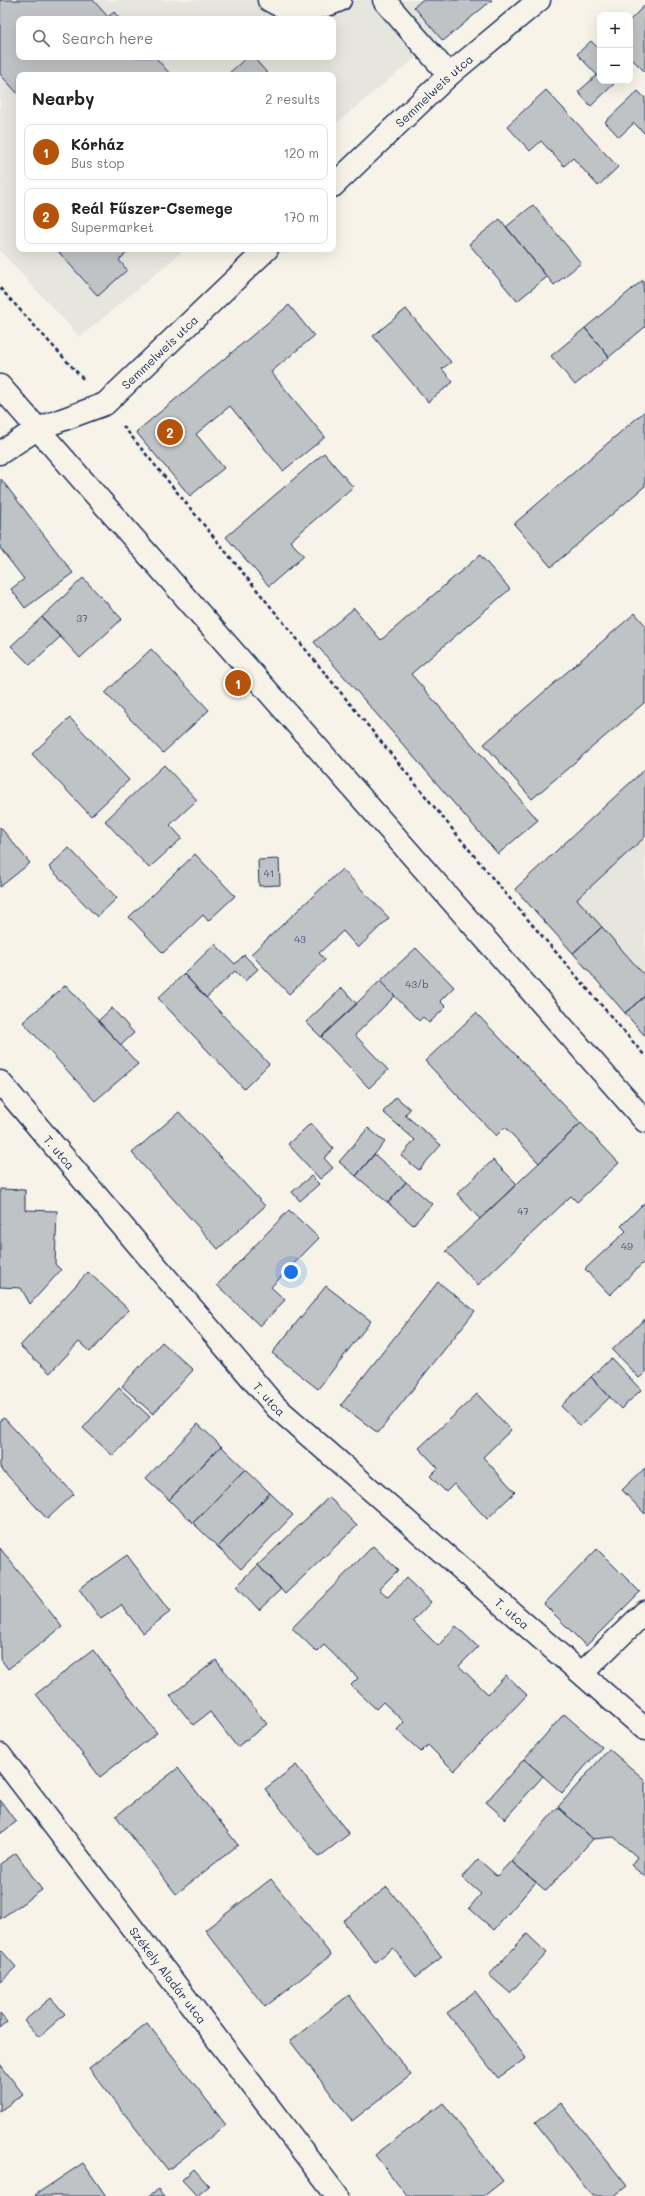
<!DOCTYPE html>
<meta charset="utf-8">
<style>
body{margin:0;font-family:Mali,sans-serif;background:#f2f2f2;color:#222}
.controls{position:absolute;right:12px;top:12px;display:grid;overflow:hidden;border-radius:8px;box-shadow:0 4px 16px #0002}
.controls button{width:36px;height:36px;display:grid;place-items:center;padding:0;border:0;border-bottom:1px solid #e0e0e0;background:#fff;color:#222;font:20px sans-serif}
.you{position:absolute;left:291px;top:1272px;width:14px;height:14px;margin:-10px;border:3px solid #fff;border-radius:50%;background:#1a73e8;box-shadow:0 0 0 6px #1a73e833}
.badge{display:grid;place-items:center;width:26px;height:26px;border-radius:50%;background:#b45309;color:#fff;font-size:13px;font-weight:700}
.pin{position:absolute;translate:-50% -50%;border:2px solid #fff;box-shadow:0 1px 4px #0006}
.list{margin:0;padding:0;list-style:none}
h2{display:flex;justify-content:space-between;align-items:center;height:52px;margin:0;padding:0 16px;font-size:17px}
h2 small{font-size:13px;font-weight:400;color:#767676}
.list li{display:grid;grid-template-columns:26px 1fr auto;gap:12px;align-items:center;box-sizing:border-box;height:56px;margin:0 8px 8px;padding:0 8px;border:1px solid #e0e0e0;border-radius:8px}
.list b{display:block;font-size:15px;white-space:nowrap}
.list p{margin:0;font-size:13px;white-space:nowrap;color:#767676}
.list em{font-size:13px;font-style:normal;color:#767676}
.icon{flex:none;width:22px;height:22px;fill:none;stroke:currentColor;stroke-width:2;stroke-linecap:round;stroke-linejoin:round}
.map{position:relative;flex:none;width:645px;height:2196px;overflow:hidden}
.search{position:absolute;background:#fff;box-shadow:0 4px 16px #0002;left:16px;top:16px;width:320px;height:44px;display:flex;align-items:center;gap:10px;box-sizing:border-box;padding:0 14px;border-radius:8px;color:#767676;font-size:15px}
.panel{position:absolute;background:#fff;box-shadow:0 4px 16px #0002;left:16px;top:72px;width:320px;height:180px;border-radius:8px}
.map>svg:first-child{display:block}
.built{fill:#e6e5de;fill-rule:evenodd}
.building{fill:#c0c3c5;stroke:#1b2f5e}
.lines{fill:none;stroke-linecap:round;stroke-linejoin:round}
.minor-casing{stroke:#1b2f5e;stroke-width:25}
.path{stroke:#1b2f5e;stroke-width:2.5;stroke-dasharray:4 3;stroke-linecap:butt}
.minor{stroke:#f7f3e8;stroke-width:22}
.labels{text-anchor:middle;dominant-baseline:central;stroke-width:3;stroke-linejoin:round;paint-order:stroke}
.number-label{font-size:10px;fill:#445478}
.street-label{font-size:12px;fill:#1b2f5e;stroke:#f7f3e8}
</style>
<div class="map">
<svg width="645" height="2196" viewBox="0 0 645 2196">
<rect width="100%" height="100%" fill="#f7f3e8"/>
<filter id="ink" filterUnits="userSpaceOnUse"><feTurbulence type="fractalNoise" baseFrequency=".025" numOctaves="2"/><feDisplacementMap in="SourceGraphic" scale="8" xChannelSelector="R" yChannelSelector="G"/><feConvolveMatrix kernelMatrix="1 2 1 2 8 2 1 2 1" color-interpolation-filters="sRGB"/></filter>
<g filter="url(#ink)">
<path class="built" d="M0 0H485L333 126V75H19V249H185L80 337 0 251ZM19 19H333V57H19Z
M645 769V1036L515 889Z"/>
<path class="building" d="M0 0H93L108 17 114 12 120 19H19V57H155L171 75H19V95L0 74Z
M422 0H492L443 41 414 7Z
M645 5V72L630 57V20Z
M591 41 600 50V81H617L591 106 578 92 597 75 577 54Z
M247 57H253L269 75H227Z
M546 90 618 167 598 186 573 158 564 166 541 141 530 151 507 126Z
M638 91 645 98V134L634 123 619 137 605 122Z
M533 205 581 263 554 285 506 227Z
M500 219 547 277 517 301 469 244Z
M56 249H131L119 260 127 270 98 296Z
M643 280 645 327 609 357 585 328Z
M289 305 314 336 271 372 325 437 283 471 230 406 196 434 224 468 190 496 136 432Z
M406 309 451 362 442 369 453 382 428 402 373 336Z
M585 328 609 357 575 385 551 356Z
M645 411V486L551 567 514 524Z
M324 453 353 487 290 541 304 556 269 586 226 537Z
M1 479 73 573 25 608 11 589 24 579 0 548Z
M480 555 510 589 411 674 538 820 498 854 314 642 354 608 381 640Z
M83 578 122 619 80 658 42 617Z
M635 613 645 625V702L532 799 484 744Z
M42 617 60 637 30 665 11 646Z
M151 649 209 710 163 753 105 693Z
M70 718 129 780 91 816 32 754Z
M164 765 197 800 170 825 182 838 149 868 105 821Z
M645 769V837L577 899 602 927 573 953 515 889Z
M0 827 30 863 0 887Z
M69 848 117 898 97 917 49 867Z
M195 854 235 896 208 921 203 915 163 953 129 917Z
M279 859 280 885 259 886 258 860Z
M342 869 389 918 358 948 343 931 319 953 325 960 289 994 251 954Z
M602 927 645 976V996L625 1013 573 953Z
M215 944 235 964 244 955 258 969 245 981 235 971 206 998 184 974Z
M416 948 454 987 440 1001 446 1007 429 1023 423 1017 419 1021 380 981Z
M184 974 269 1064 244 1089 158 998Z
M380 981 395 996 355 1035 388 1070 369 1088 321 1037Z
M66 985 138 1064 95 1101 23 1022Z
M342 988 357 1004 321 1037 306 1022Z
M645 996V1036L625 1013Z
M112 1008 134 1033 121 1045 98 1021Z
M476 1013 581 1123 539 1163 505 1127 496 1136 425 1061Z
M396 1097 410 1109 405 1115 441 1145 419 1170 401 1156 415 1140 383 1112Z
M179 1112 265 1206 218 1249 132 1153Z
M311 1123 334 1149 324 1158 333 1168 320 1179 288 1144Z
M581 1123 619 1163 577 1202 571 1196 478 1285 446 1251Z
M368 1128 385 1142 356 1176 339 1162Z
M374 1154 406 1182 388 1203 356 1176Z
M493 1160 517 1184 480 1219 457 1194Z
M311 1176 319 1184 300 1201 292 1192Z
M406 1182 432 1204 413 1225 388 1203Z
M0 1189 25 1190V1210L57 1211 55 1264 61 1270 30 1304 21 1288 0 1287Z
M645 1202V1261L610 1295 585 1269 626 1231 621 1226Z
M289 1210 319 1238 271 1287 285 1300 260 1326 217 1285Z
M88 1272 129 1310 90 1352 79 1342 50 1373 20 1346Z
M438 1282 475 1311 378 1433 341 1405Z
M326 1286 371 1321 318 1389 272 1353Z
M645 1319V1373L639 1378 612 1350Z
M162 1342 193 1370 153 1414 122 1386Z
M611 1358 641 1390 621 1409 591 1377Z
M591 1377 610 1397 580 1426 561 1406Z
M119 1388 150 1417 113 1456 83 1428Z
M477 1394 511 1430 483 1457 515 1492 487 1519 454 1484 446 1492 430 1476 438 1468 419 1448Z
M4 1418 74 1494 47 1519 0 1467V1421Z
M198 1424 221 1446 169 1500 146 1478Z
M221 1446 245 1469 193 1523 169 1500Z
M645 1468V1514L622 1490Z
M245 1469 270 1493 218 1547 193 1523Z
M270 1493 293 1515 241 1569 218 1547Z
M329 1497 357 1526 285 1594 258 1565Z
M373 1546 398 1570 379 1589 388 1597 406 1578 431 1602 413 1621 438 1646 456 1626 478 1647 459 1666 488 1694 506 1675 527 1695 454 1771 428 1745 421 1752 397 1730 404 1722 383 1702 376 1709 351 1685 358 1678 324 1645 317 1652 292 1628Z
M0 1548 62 1627 8 1669 0 1658Z
M597 1549 640 1592 586 1646 544 1604Z
M127 1555 170 1612 143 1633 121 1605 101 1619 79 1589Z
M258 1565 281 1589 259 1610 237 1586Z
M93 1650 157 1733 100 1777 36 1694Z
M216 1660 267 1724 237 1747 210 1712 193 1725 170 1696Z
M564 1714 602 1747 562 1793 524 1759Z
M609 1749 645 1780V1877L631 1865 637 1857 614 1837 593 1839 558 1807Z
M524 1759 543 1776 505 1819 486 1802Z
M296 1765 349 1834 319 1857 265 1789Z
M178 1768 238 1845 176 1894 116 1816Z
M0 1800 16 1822 0 1834Z
M558 1807 593 1839 546 1891 511 1861Z
M16 1853 42 1890 0 1919V1864Z
M478 1859 497 1876 511 1861 536 1882 494 1930 469 1908 481 1894 462 1877Z
M271 1879 331 1955 265 2007 205 1930Z
M387 1887 442 1957 416 1977 393 1948 375 1962 343 1921Z
M527 1934 547 1953 510 1993 489 1975Z
M2 1951 16 1967 0 1982V1953Z
M475 1991 526 2058 498 2078 447 2013Z
M349 1995 411 2075 352 2121 290 2041Z
M51 1998 65 2014 39 2037 24 2021Z
M0 2014 7 2022 0 2028Z
M147 2023 226 2125 168 2170 89 2068Z
M0 2064 23 2094 0 2111Z
M443 2103 503 2181 484 2196H407L375 2155Z
M561 2103 627 2186 614 2196H592L535 2123Z
M83 2163 106 2196H36L35 2195Z
M194 2169 209 2186 197 2196 182 2180Z
M158 2189 164 2196H149Z"/>
<g class="lines">
<defs>
<g id="minor">
<path d="M269 0C291 14 318 10 340 0"/>
<path d="M384 0 449 75"/>
<path id="s1" d="M333 186 449 75 539 0"/>
<path d="M0 386 645 1121"/>
<path id="s2" d="M0 453 37 429 105 404 267 249"/>
<path id="s3" d="M0 1082 276 1407 645 1729"/>
<path d="M582 1673 645 1612"/>
<path id="s4" d="M0 1755 337 2196"/>
</g>
</defs>
<use href="#minor" class="minor-casing"/>
<path class="path" d="M0 288 85 381
M123 426 494 880 645 1056"/>
<use href="#minor" class="minor"/>
</g>
</g>
<g class="labels">
<g class="number-label">
<text x="82" y="618">37</text>
<text x="269" y="873">41</text>
<text x="300" y="939">43</text>
<text x="417" y="984">43/b</text>
<text x="523" y="1211">47</text>
<text x="627" y="1246">49</text>
</g>
<g class="street-label">
<text stroke="none"><textPath href="#s1" startOffset="139">Semmelweis utca</textPath></text>
<text stroke="none"><textPath href="#s2" startOffset="192">Semmelweis utca</textPath></text>
<text stroke="none"><textPath href="#s3" startOffset="92">T. utca</textPath></text>
<text stroke="none"><textPath href="#s3" startOffset="416">T. utca</textPath></text>
<text stroke="none"><textPath href="#s3" startOffset="740">T. utca</textPath></text>
<text stroke="none"><textPath href="#s4" startOffset="277">Székely Aladár utca</textPath></text>
</g>
</g>
</svg>
<div class="controls">
<button>+</button>
<button>−</button>
</div>
<div class="you"></div>
<div class="pin badge" style="left:238px;top:683px">1</div>
<div class="pin badge" style="left:170px;top:432px">2</div>
<div class="search"><svg class="icon" aria-label="search" viewBox="0 0 24 24"><circle cx="10" cy="10" r="6"/><path d="M15 15l6 6"/></svg>Search here</div>
<section class="panel">
<h2>Nearby<small>2 results</small></h2>
<ul class="list">
<li><span class="badge">1</span><div><b>Kórház</b><p>Bus stop</p></div><em>120 m</em></li>
<li><span class="badge">2</span><div><b>Reál Fűszer-Csemege</b><p>Supermarket</p></div><em>170 m</em></li>
</ul>
</section>
</div>
